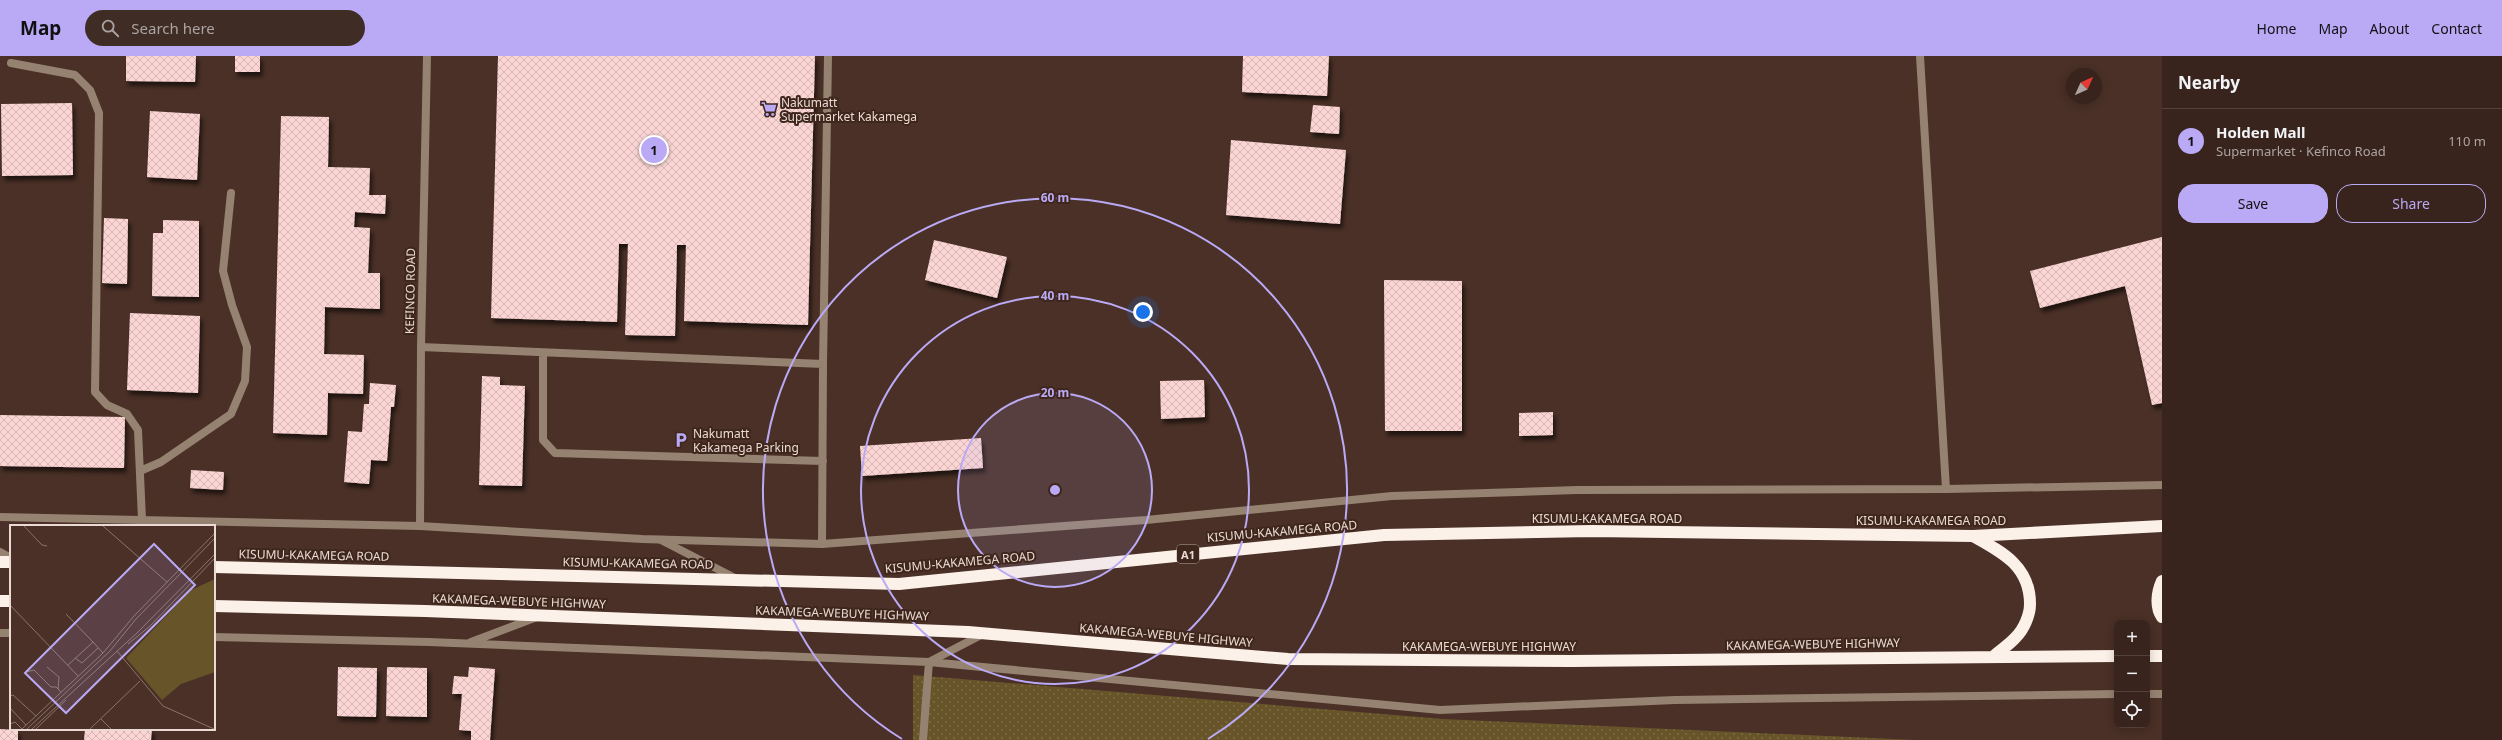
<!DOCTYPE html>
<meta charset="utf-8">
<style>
body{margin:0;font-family:"Noto Sans",sans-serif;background:#3f2c25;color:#f1f3f6}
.controls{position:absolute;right:12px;bottom:12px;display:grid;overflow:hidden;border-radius:8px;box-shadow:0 2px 10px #0003}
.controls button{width:36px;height:36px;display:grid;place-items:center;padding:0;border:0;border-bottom:1px solid #52413b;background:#38241c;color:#f1f3f6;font:20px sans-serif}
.compass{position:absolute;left:2066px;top:12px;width:36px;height:36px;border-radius:50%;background:#38241c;box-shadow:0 2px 10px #0003;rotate:45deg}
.you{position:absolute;left:1143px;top:256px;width:14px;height:14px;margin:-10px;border:3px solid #fff;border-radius:50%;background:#1a73e8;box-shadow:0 0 0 6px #1a73e833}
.badge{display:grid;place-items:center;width:26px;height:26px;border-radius:50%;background:#baaaf6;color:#111;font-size:13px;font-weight:700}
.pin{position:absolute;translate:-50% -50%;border:2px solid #fff;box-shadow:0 1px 4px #0006}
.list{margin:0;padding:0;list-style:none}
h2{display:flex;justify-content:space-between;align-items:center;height:52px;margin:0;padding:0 16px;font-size:17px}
h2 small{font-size:13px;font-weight:400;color:#aba4a3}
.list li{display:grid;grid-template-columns:26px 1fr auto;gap:12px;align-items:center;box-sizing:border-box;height:64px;padding:0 16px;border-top:1px solid #52413b}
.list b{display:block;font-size:15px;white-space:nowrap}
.list p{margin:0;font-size:13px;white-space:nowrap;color:#aba4a3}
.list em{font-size:13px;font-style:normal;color:#aba4a3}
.actions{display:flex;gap:8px;padding:12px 16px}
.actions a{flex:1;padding:9px 0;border:1px solid #baaaf6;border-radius:16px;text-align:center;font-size:14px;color:#baaaf6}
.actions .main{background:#baaaf6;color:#111}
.icon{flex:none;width:22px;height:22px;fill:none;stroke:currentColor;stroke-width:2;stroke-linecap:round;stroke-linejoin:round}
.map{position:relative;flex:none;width:2162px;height:684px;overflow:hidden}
header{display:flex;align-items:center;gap:24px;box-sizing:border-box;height:56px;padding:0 20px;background:#baaaf6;color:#111}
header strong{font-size:19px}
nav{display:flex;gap:22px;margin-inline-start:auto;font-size:14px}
.search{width:280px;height:36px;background:#3f2c25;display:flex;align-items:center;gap:10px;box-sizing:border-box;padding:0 14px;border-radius:22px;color:#aba4a3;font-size:15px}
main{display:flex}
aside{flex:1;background:#38241c}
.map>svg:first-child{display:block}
.green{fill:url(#green-dots)}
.building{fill:url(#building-cross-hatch);filter:url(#shadow)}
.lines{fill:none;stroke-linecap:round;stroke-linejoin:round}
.lane{stroke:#958271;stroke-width:8}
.street{stroke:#958271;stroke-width:8}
.highway{stroke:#fbf1e9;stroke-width:12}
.ring{fill:none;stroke:#baaaf6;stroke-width:2}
.labels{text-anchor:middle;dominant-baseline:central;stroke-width:4;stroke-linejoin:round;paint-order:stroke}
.shield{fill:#3f261c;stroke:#b7a49c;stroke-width:1}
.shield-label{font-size:11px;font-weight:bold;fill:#eadad3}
.poi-label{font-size:12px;fill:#eadad3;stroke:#3f261c;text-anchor:start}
.street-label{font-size:12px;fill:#eadad3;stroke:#3f261c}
.inset-road{fill:none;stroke:#8a746b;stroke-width:1}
.view{fill:#baaaf6;fill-opacity:0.15;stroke:#baaaf6;stroke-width:2}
.inset-edge{fill:none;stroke:#eadad3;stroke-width:2}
.centre{fill:#baaaf6;stroke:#3f261c;stroke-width:2}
.ring-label{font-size:12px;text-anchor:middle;font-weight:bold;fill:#baaaf6;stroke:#3f261c;stroke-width:4;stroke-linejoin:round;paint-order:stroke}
</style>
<header>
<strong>Map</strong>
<div class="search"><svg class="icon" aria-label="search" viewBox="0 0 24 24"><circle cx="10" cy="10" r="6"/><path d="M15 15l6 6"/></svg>Search here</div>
<nav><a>Home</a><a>Map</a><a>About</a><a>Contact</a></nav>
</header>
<main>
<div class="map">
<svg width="2162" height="684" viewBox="0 0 2162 684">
<defs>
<pattern id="green-dots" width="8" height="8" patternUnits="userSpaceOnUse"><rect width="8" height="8" fill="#675529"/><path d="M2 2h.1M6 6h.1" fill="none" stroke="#7d6d47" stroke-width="1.8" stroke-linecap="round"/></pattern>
<pattern id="building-cross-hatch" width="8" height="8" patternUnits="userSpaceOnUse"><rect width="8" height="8" fill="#fad5d4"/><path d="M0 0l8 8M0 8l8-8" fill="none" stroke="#d6b7b6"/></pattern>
<filter id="shadow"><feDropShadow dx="2.5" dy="4.5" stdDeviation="2" flood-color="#0009"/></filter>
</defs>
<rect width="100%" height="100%" fill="#4a3026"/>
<path class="green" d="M913 619 1443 663 1916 684H913Z"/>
<path class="building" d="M126 0H196L195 26 126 25Z
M235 0H260V16H235Z
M498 0H815L808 269 684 265 686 189H677L675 280 625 279 628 188H619L617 266 491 262Z
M1243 0H1329L1327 40 1242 36Z
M72 47 73 119 2 120 1 48Z
M1313 49 1340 51 1339 78 1310 76Z
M150 55 200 58 197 124 147 121Z
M281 60 329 61 328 111 370 112 369 139H386L385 158 355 156 354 171 370 172 368 217H380V253L325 251 324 298 364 299 363 338 328 337 327 379 273 377Z
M1231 84 1346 94 1340 168 1226 159Z
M104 162 128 163 127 228 102 227Z
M163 164 199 165V241L152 240 153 177H163Z
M2162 181V347L2152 349 2125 230 2040 252 2030 215Z
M934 184 1007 201 997 242 925 224Z
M1384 224 1462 225V375H1385Z
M130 257 200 260 198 337 127 334Z
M482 320 500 321V329L525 330 522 430 479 429Z
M1204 324 1205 361 1161 363 1160 325Z
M370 327 396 329 394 351H391L387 405 371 404 369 428 344 426 348 375 362 376 364 348H369Z
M1553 356V379L1519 380V357Z
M0 359 125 361 124 412 0 410Z
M981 382 983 412 862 420 860 390Z
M191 414 224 416 223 434 190 432Z
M338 611 377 612 376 661 337 660Z
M387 611 427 612V661L386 660Z
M469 611 495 613 490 684H471V675L459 674 462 638H452L454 620 468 621Z
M0 673 18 674V684H0Z
M85 673H152L151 684H84Z"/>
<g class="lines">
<path class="lane" d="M421 291 823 308 822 488
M543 297V384L555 397 823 405
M823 308 828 0
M661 484 735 522"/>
<path class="street" d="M1920 0 1946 433
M11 7 75 19 90 34 99 57 95 336 107 349 127 358 138 374 142 463
M140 415 161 406 231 358 245 325 247 291 232 249 223 215 231 137
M0 461 420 470 642 483 822 488 1146 464 1392 440 1577 434 1946 433 2162 429
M420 470 421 291 427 0
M0 496 11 502
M0 577H11
M214 581 429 586 929 606 1440 654 1675 644 2117 638
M471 586 537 561
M2147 638H2162
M923 684 929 606 983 578"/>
<path class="highway" d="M1973 480C2002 496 2030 510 2030 548 2030 559 2024 573 2016 581 2010 588 2002 593 1995 599
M0 506H11
M214 511 899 528 1384 479 1592 475 1973 480 2162 470
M2162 525C2157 536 2155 551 2162 561
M0 545H11
M214 550 425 555 968 576 1288 603 1571 605 2117 600
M2147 600H2162"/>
</g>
<circle cx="1055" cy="434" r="97" fill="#baaaf6" fill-opacity=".12"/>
<g class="ring">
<circle cx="1055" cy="434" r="97"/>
<circle cx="1055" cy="434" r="194"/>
<path d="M902 683A292 292 0 1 1 1208 683"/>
</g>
<defs>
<symbol id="supermarket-bare" viewBox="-9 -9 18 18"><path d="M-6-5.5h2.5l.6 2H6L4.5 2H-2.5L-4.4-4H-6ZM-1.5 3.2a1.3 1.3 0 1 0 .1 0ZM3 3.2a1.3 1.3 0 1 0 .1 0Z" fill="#baaaf6" stroke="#3f261c" stroke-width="2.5" paint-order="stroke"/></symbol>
<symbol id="parking-bare" viewBox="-9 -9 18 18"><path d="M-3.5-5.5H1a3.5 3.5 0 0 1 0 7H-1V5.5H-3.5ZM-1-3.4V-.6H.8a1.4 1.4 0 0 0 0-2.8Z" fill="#baaaf6" stroke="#3f261c" stroke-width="2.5" paint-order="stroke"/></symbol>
</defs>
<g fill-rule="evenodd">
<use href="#supermarket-bare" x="758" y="42" width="22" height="22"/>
<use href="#parking-bare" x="670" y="373" width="22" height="22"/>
</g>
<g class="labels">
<rect class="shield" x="1177" y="489" width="22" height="18" rx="3"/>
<g class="shield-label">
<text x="1188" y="498">A1</text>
</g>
<g class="poi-label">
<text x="781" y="46">Nakumatt<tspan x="781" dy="14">Supermarket Kakamega</tspan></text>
<text x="693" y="377">Nakumatt<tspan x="693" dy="14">Kakamega Parking</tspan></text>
</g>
<g class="street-label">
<text transform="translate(410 235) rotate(-89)">KEFINCO ROAD</text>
<text x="1607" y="462">KISUMU-KAKAMEGA ROAD</text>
<text x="1931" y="464">KISUMU-KAKAMEGA ROAD</text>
<text transform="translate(1282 475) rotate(-5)">KISUMU-KAKAMEGA ROAD</text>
<text transform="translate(314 499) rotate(1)">KISUMU-KAKAMEGA ROAD</text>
<text transform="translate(960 506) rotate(-5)">KISUMU-KAKAMEGA ROAD</text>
<text transform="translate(638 507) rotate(1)">KISUMU-KAKAMEGA ROAD</text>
<text transform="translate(519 545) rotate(2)">KAKAMEGA-WEBUYE HIGHWAY</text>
<text transform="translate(842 557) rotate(2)">KAKAMEGA-WEBUYE HIGHWAY</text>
<text transform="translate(1166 579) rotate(5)">KAKAMEGA-WEBUYE HIGHWAY</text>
<text transform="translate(1813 588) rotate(-1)">KAKAMEGA-WEBUYE HIGHWAY</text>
<text x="1489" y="590">KAKAMEGA-WEBUYE HIGHWAY</text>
</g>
</g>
<g transform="translate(10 469)">
<rect width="205" height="205" fill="#4a3026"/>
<path d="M205 54V147L171 159 152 175 116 133 181 65Z" fill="#675529"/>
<path class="inset-road" d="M14 1 32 20 37 21M93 1 157 57M0 80 68 151M56 89 83 117M118 119 140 101 205 33M107 126 153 181 204 204M65 133 72 138 88 123M58 140 83 117 93 128M37 142 49 152 48 164M16 147 24 145 41 162H46L51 167M0 171 3 170 26 191M0 183 16 200M91 194 101 204M0 199 5 197 12 204M12 204 93 128 124 91 205 8M17 204 100 126 126 94 205 13M22 204 128 107 205 29M26 204 56 175M80 204 130 156"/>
<path class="view" d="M144 19 185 60 56 188 15 148Z"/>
<rect width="205" height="205" class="inset-edge"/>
</g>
<circle cx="1055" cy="434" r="6" class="centre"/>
<g class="ring-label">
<text x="1055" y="146">60 m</text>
<text x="1055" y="244">40 m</text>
<text x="1055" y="341">20 m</text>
</g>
</svg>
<div class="controls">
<button>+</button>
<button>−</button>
<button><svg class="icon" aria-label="locate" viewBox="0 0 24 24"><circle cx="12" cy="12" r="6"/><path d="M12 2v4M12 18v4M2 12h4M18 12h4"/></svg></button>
</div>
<svg class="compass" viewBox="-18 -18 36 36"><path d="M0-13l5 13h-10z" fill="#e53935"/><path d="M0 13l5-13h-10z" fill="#aba4a3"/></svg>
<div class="you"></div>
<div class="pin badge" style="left:654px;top:94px">1</div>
</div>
<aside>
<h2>Nearby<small></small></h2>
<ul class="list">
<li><span class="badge">1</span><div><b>Holden Mall</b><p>Supermarket · Kefinco Road</p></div><em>110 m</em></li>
</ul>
<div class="actions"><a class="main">Save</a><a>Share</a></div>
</aside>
</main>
